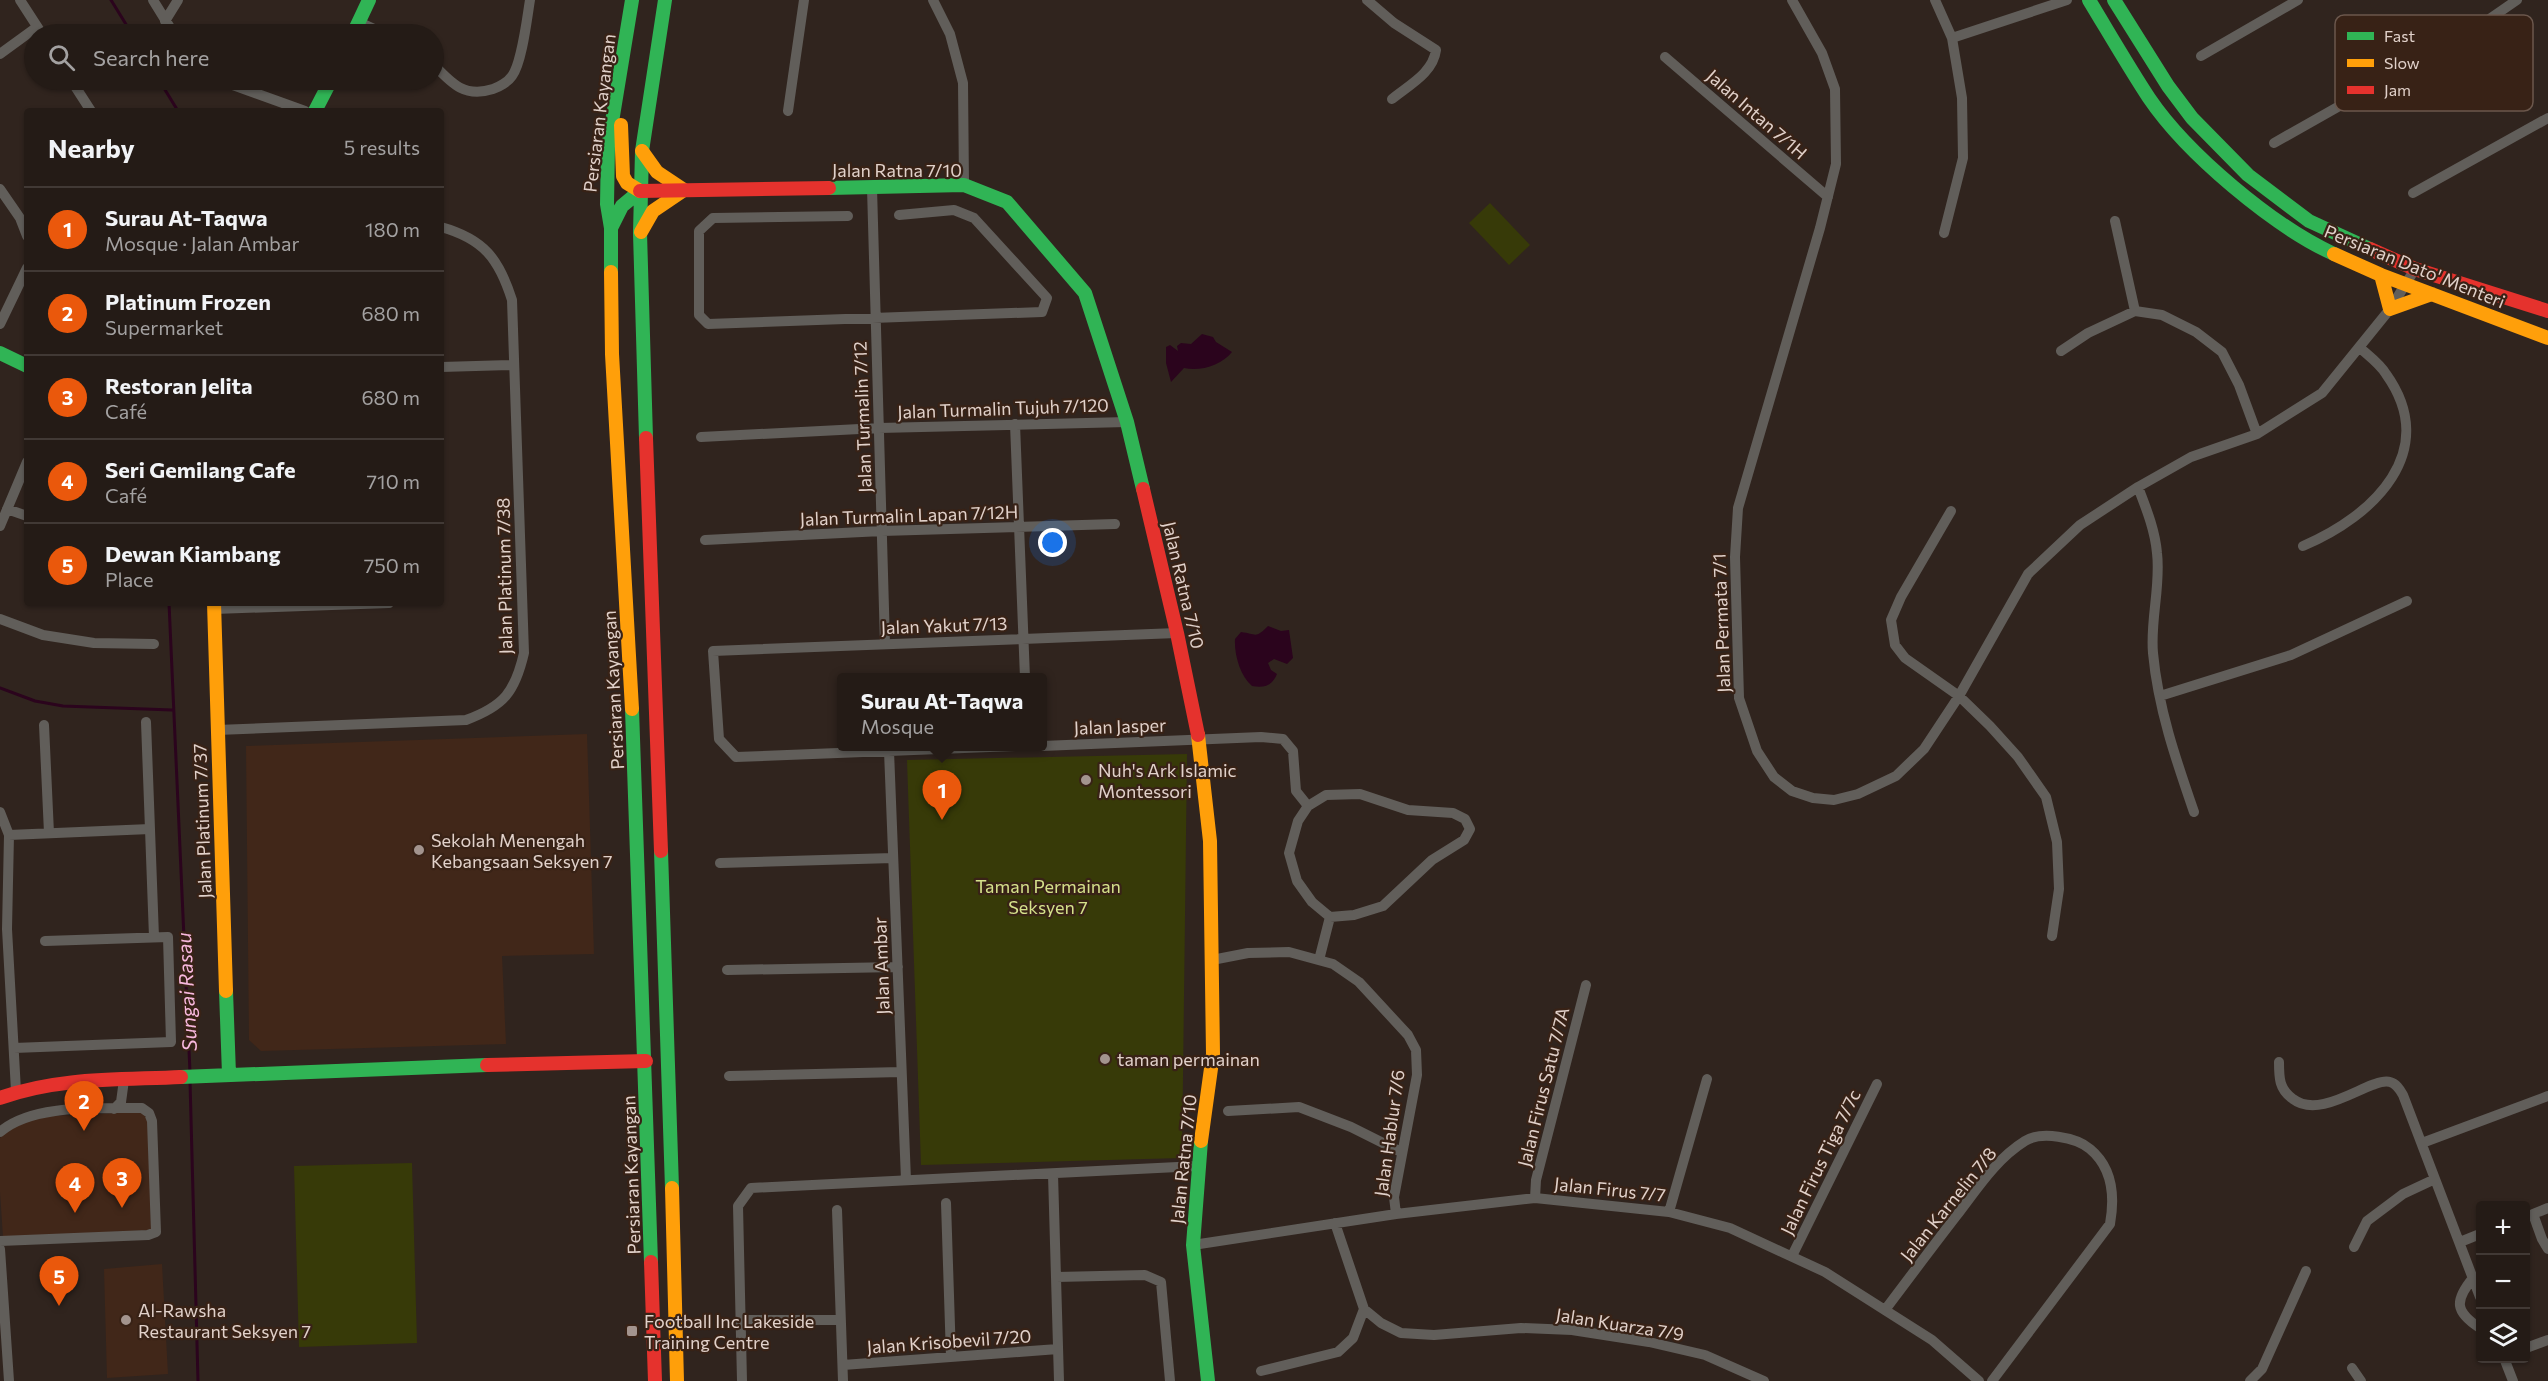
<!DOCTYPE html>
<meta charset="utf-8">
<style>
body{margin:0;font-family:Commissioner,sans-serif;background:#2c241f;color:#f1f3f6}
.controls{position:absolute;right:18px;bottom:18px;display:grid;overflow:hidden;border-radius:6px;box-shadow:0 2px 4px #0004}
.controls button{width:54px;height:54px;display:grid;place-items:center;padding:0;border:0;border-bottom:2px solid #413935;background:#241b16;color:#f1f3f6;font:30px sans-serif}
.you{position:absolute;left:1053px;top:543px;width:21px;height:21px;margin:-15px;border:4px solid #fff;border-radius:50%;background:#1a73e8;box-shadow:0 0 0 9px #1a73e833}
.badge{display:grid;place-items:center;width:39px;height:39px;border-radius:50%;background:#ea580c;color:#fff;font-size:20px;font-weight:700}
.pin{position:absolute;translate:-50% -50px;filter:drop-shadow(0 2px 3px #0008)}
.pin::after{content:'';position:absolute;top:32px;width:21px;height:18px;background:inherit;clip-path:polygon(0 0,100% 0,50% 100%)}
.popup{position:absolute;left:837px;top:673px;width:210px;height:78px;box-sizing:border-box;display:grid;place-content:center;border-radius:6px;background:#241b16;filter:drop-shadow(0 2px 4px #0005);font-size:20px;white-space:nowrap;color:#a3a1a1}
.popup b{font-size:22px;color:#f1f3f6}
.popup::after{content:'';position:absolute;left:50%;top:100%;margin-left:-12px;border:12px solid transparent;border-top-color:#241b16}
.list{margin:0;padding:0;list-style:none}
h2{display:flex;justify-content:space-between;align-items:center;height:78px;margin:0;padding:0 24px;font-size:26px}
h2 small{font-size:20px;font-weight:400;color:#a3a1a1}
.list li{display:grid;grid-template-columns:39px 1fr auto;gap:18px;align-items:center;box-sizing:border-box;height:84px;padding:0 24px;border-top:2px solid #413935}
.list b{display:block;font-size:22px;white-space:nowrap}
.list p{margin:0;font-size:20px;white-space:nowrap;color:#a3a1a1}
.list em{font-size:20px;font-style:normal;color:#a3a1a1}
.icon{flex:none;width:33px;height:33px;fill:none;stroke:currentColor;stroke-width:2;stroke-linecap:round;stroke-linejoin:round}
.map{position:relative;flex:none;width:2548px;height:1381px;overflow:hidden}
.search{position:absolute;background:#241b16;box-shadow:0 2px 4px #0004;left:24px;top:24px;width:420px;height:66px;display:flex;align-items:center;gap:15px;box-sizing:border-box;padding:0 21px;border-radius:33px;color:#a3a1a1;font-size:22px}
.panel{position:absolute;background:#241b16;box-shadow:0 2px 4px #0004;left:24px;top:108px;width:420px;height:498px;border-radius:6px}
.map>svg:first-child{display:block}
.built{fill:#412719}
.green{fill:#373a08}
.water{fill:#2b041d}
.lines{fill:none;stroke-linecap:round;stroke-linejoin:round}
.stream{stroke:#2b041d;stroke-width:3}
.street{stroke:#615e5a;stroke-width:10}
.fast{stroke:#30b455;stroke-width:14}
.slow{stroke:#ff9f0a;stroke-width:14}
.jam{stroke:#e5322d;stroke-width:14}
.poi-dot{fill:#a3948e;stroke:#382216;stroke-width:2}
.labels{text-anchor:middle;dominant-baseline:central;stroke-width:4.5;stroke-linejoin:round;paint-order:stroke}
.street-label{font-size:18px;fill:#e1d1ca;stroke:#382216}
.poi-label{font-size:18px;fill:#e1d1ca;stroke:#382216;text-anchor:start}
.park-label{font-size:18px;fill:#d5e18b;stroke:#382216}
.water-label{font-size:20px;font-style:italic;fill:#f8b8de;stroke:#382216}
.key{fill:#382216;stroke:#6b574c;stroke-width:1.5}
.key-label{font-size:16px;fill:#e1d1ca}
</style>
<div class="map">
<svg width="2548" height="1381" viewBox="0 0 2548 1381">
<rect width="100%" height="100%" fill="#30241e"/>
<path class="built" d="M587 734 594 954 502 956 506 1044 261 1051 249 1040 246 746Z
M140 1112 145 1116 149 1123 151 1230 3 1237 0 1192V1138L9 1129 35 1119 52 1116Z
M162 1264 168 1374 107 1378 104 1269Z"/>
<path class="green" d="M1490 203 1530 245 1509 265 1469 223Z
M1187 754 1182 1158 921 1165 907 760Z
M412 1163 417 1343 299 1347 294 1166Z"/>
<path class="water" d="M1202 334 1213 337 1216 342 1232 352C1222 365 1200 372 1184 368L1171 382 1166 363V347L1170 345 1178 351 1177 346 1181 343 1191 344Z
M1268 626 1281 631 1289 630 1293 658 1287 664 1274 659 1268 663 1271 670 1277 674C1272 686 1264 688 1252 686 1240 676 1234 654 1235 639L1241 632C1257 634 1255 639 1268 626Z"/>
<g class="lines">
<path class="stream" d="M111 0 132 34
M159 80 178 111
M169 603 190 1072
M0 688 35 701 63 706 172 710
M190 1081 198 1381"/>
<path class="street" d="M20 0 42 34
M153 0 174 34
M933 0 950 34 963 83 964 185
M1367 0 1394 23 1436 50C1433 73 1409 85 1392 99
M1792 0 1822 53 1835 89 1836 164 1820 228 1738 508 1735 557 1739 698 1757 751 1774 777 1792 791 1813 798 1834 800 1858 794 1896 776 1924 749 1959 696 2028 574 2080 525 2138 487 2191 457 2257 434 2322 393 2390 309 2415 269
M1935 0 1952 38 1962 98 1963 158 1944 233
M165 21 178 0
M359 22 385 34
M1952 38 2067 0
M0 54 37 27
M2201 56 2298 0
M1665 57 1828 197
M434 65C452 84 465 98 493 89 499 87 508 82 512 76 522 63 527 18 530 0
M71 80 91 111
M219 80 305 111
M788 111 804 0
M2274 143 2472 31 2517 0
M872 188 885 644
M0 189 20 218 27 236
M2413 193 2548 118
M848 216 713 218 699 231V315L708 324 1042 312 1047 298 974 218 954 210 899 215
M2115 221 2135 311
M0 324 27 268
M2061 351 2088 333 2135 311 2162 315 2196 332 2222 352 2239 385 2257 434
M441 367 513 365
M1015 424 1025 678
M701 437 879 428 1127 422
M2138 487C2146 508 2155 530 2157 553 2161 586 2150 620 2153 653 2158 708 2176 760 2194 812
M7 509 27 516
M1951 511 1901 597 1891 620 1895 645 1905 658 1959 696 1990 726 2018 757 2046 797 2057 842 2059 889 2052 936
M0 526 27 462
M705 540 882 531 1115 524
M2303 546C2374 516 2441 451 2386 374 2380 364 2369 356 2360 348
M214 609 389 603
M0 619 43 635 94 643 154 644
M2160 696 2291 655 2407 601
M146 722 154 937
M44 725 49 833
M217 730 466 720C504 706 515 692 524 653L512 300C499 259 484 239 441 227
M1015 746 736 757 719 739 713 651 1177 633
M1042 746 1261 737 1283 739 1293 751 1296 791 1308 806
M889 751 906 1180
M0 812 9 835 7 929 16 1091
M9 835 150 829
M720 863 893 858
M1212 960 1248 953 1289 952 1333 964 1359 982 1408 1035 1416 1050 1417 1075 1394 1197 1396 1214
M1319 960 1330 917 1354 915 1383 906 1432 860 1464 840 1470 829 1465 819 1453 813 1408 810 1360 794 1326 795 1308 806 1298 821 1289 853 1297 881 1312 902 1330 917
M727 970 898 967
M14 1048 171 1042 168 937 45 941
M2279 1062C2279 1078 2279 1089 2293 1099 2315 1116 2349 1094 2372 1085 2378 1083 2384 1080 2390 1082 2397 1084 2400 1090 2403 1095L2480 1297
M729 1076 901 1072
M114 1109 121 1102 124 1080
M1228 1111 1299 1107 1351 1127 1401 1152
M0 1132C33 1103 101 1109 142 1108L149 1113 152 1121 156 1232 148 1235 0 1241
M2422 1143 2548 1096
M1053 1174 1059 1381
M1535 1198 1536 1180 1586 985
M946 1203 951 1357
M837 1210 843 1381
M1669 1212 1707 1079
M2533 1214 2542 1239 2548 1249
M2526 1217 2548 1208
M2460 1242 2480 1234
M1193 1245 1396 1214 1535 1198 1669 1212 1730 1228 1825 1272 1932 1340 1979 1381
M2354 1247 2367 1221 2403 1194 2435 1179
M0 1249 9 1381
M1792 1256 1877 1084
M1056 1277 1145 1275 1161 1282 1170 1381
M2473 1278C2454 1301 2455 1312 2480 1328
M1364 1309 1381 1323 1401 1333 1434 1335 1521 1328 1572 1330 1649 1342 1705 1355 1764 1381
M1885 1310C1909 1278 1933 1246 1957 1215 1977 1189 1996 1159 2025 1141 2041 1131 2076 1137 2090 1149 2113 1168 2115 1196 2110 1224L1992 1381
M741 1320H841
M2526 1348 2548 1340
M2504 1358 2513 1381
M843 1365 1058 1349
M2352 1368 2361 1381
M1261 1371 1338 1352 1353 1338 1364 1309 1335 1223
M742 1381 738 1206 751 1188 1198 1166
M2250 1381 2262 1369 2306 1271"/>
<path class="fast" d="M2089 0C2109 33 2128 66 2149 98 2187 154 2273 226 2334 254
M2114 0 2168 86 2192 118 2248 175 2309 221 2370 249
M353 34 369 0
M315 111 331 80
M829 188 964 185 1007 202 1085 293 1127 422 1143 489
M611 228 622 206 640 191
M611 272V228L607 204 608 146 632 0
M0 353 27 366
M646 438 640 233 642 151 665 0
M632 709 651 1262
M661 851 672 1188
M226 991 229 1074
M181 1077 487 1065
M1201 1141 1193 1245 1208 1381"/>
<path class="slow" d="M621 125 623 176 627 183 640 191
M641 232 653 211 684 190 657 172 642 151
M2334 254 2381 275 2548 338
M611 272 612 354 632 709
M2381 275 2390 309 2432 294
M214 603 226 991
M1198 735 1210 841 1213 1054 1201 1141
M672 1188 677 1381"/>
<path class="jam" d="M640 191 829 188
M2370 249 2415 269 2548 311
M646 438 661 851
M1143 489 1177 633 1198 735
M487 1065 646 1061
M0 1098C59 1077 120 1080 181 1077
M651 1262 655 1381"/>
</g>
<g class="poi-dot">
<circle cx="1086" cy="780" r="6"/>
<circle cx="419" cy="850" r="6"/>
<circle cx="1105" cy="1059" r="6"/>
<circle cx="126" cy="1320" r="6"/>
<rect x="626" y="1325" width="12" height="12" rx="3"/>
</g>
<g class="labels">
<g class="street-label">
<text transform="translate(599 113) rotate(-83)">Persiaran Kayangan</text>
<text transform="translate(1757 114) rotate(41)">Jalan Intan 7/1H</text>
<text x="897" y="170">Jalan Ratna 7/10</text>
<text transform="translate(2415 266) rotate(22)">Persiaran Dato' Menteri</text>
<text transform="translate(1003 408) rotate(-2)">Jalan Turmalin Tujuh 7/120</text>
<text transform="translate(862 417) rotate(-92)">Jalan Turmalin 7/12</text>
<text transform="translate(909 515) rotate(-2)">Jalan Turmalin Lapan 7/12H</text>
<text transform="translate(504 576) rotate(-91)">Jalan Platinum 7/38</text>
<text transform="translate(1184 585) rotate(77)">Jalan Ratna 7/10</text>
<text transform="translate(1721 623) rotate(-92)">Jalan Permata 7/1</text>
<text transform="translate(944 625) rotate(-2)">Jalan Yakut 7/13</text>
<text transform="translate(613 690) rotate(-93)">Persiaran Kayangan</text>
<text transform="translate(1120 726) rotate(-2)">Jalan Jasper</text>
<text transform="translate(202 821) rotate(-92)">Jalan Platinum 7/37</text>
<text transform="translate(881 966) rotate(-92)">Jalan Ambar</text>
<text transform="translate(1543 1087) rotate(-76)">Jalan Firus Satu 7/7A</text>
<text transform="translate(1389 1133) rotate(-82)">Jalan Hablur 7/6</text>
<text transform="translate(1183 1159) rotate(-84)">Jalan Ratna 7/10</text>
<text transform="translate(1820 1162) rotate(-64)">Jalan Firus Tiga 7/7c</text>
<text transform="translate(631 1175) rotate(-92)">Persiaran Kayangan</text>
<text transform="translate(1610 1189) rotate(6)">Jalan Firus 7/7</text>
<text transform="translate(1948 1204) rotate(-51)">Jalan Karnelin 7/8</text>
<text transform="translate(1620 1324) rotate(9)">Jalan Kuarza 7/9</text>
<text transform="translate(949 1341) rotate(-4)">Jalan Krisobevil 7/20</text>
</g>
<g class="poi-label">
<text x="1098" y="770">Nuh's Ark Islamic<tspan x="1098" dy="21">Montessori</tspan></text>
<text x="431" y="840">Sekolah Menengah<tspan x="431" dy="21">Kebangsaan Seksyen 7</tspan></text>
<text x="1117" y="1059">taman permainan</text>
<text x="138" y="1310">Al-Rawsha<tspan x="138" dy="21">Restaurant Seksyen 7</tspan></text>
<text x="644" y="1321">Football Inc Lakeside<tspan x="644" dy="21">Training Centre</tspan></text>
</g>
<g class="park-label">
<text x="1048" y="886">Taman Permainan<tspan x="1048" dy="21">Seksyen 7</tspan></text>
</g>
<g class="water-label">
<text transform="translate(186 992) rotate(-93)">Sungai Rasau</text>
</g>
</g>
<rect x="2335" y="15" width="198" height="96" rx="9" class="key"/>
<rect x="2347" y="32" width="27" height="8" fill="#30b455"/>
<rect x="2347" y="59" width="27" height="8" fill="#ff9f0a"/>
<rect x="2347" y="86" width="27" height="8" fill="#e5322d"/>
<g class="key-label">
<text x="2384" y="42">Fast</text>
<text x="2384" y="69">Slow</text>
<text x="2384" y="96">Jam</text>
</g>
</svg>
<div class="controls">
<button>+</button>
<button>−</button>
<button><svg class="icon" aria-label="layers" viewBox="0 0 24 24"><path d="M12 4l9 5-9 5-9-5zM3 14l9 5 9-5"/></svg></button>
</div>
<div class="you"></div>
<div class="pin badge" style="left:942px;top:820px">1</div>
<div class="popup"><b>Surau At-Taqwa</b>Mosque</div>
<div class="pin badge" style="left:84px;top:1131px">2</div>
<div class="pin badge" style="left:122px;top:1208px">3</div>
<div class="pin badge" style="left:75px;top:1213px">4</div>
<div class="pin badge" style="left:59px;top:1306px">5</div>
<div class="search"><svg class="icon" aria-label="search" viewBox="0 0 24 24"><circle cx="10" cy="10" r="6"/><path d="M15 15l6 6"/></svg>Search here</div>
<section class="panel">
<h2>Nearby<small>5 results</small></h2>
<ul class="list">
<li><span class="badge">1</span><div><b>Surau At-Taqwa</b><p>Mosque · Jalan Ambar</p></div><em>180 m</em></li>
<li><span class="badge">2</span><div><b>Platinum Frozen</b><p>Supermarket</p></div><em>680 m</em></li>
<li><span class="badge">3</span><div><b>Restoran Jelita</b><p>Café</p></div><em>680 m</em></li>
<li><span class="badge">4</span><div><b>Seri Gemilang Cafe</b><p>Café</p></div><em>710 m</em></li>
<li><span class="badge">5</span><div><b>Dewan Kiambang</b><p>Place</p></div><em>750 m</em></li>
</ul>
</section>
</div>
